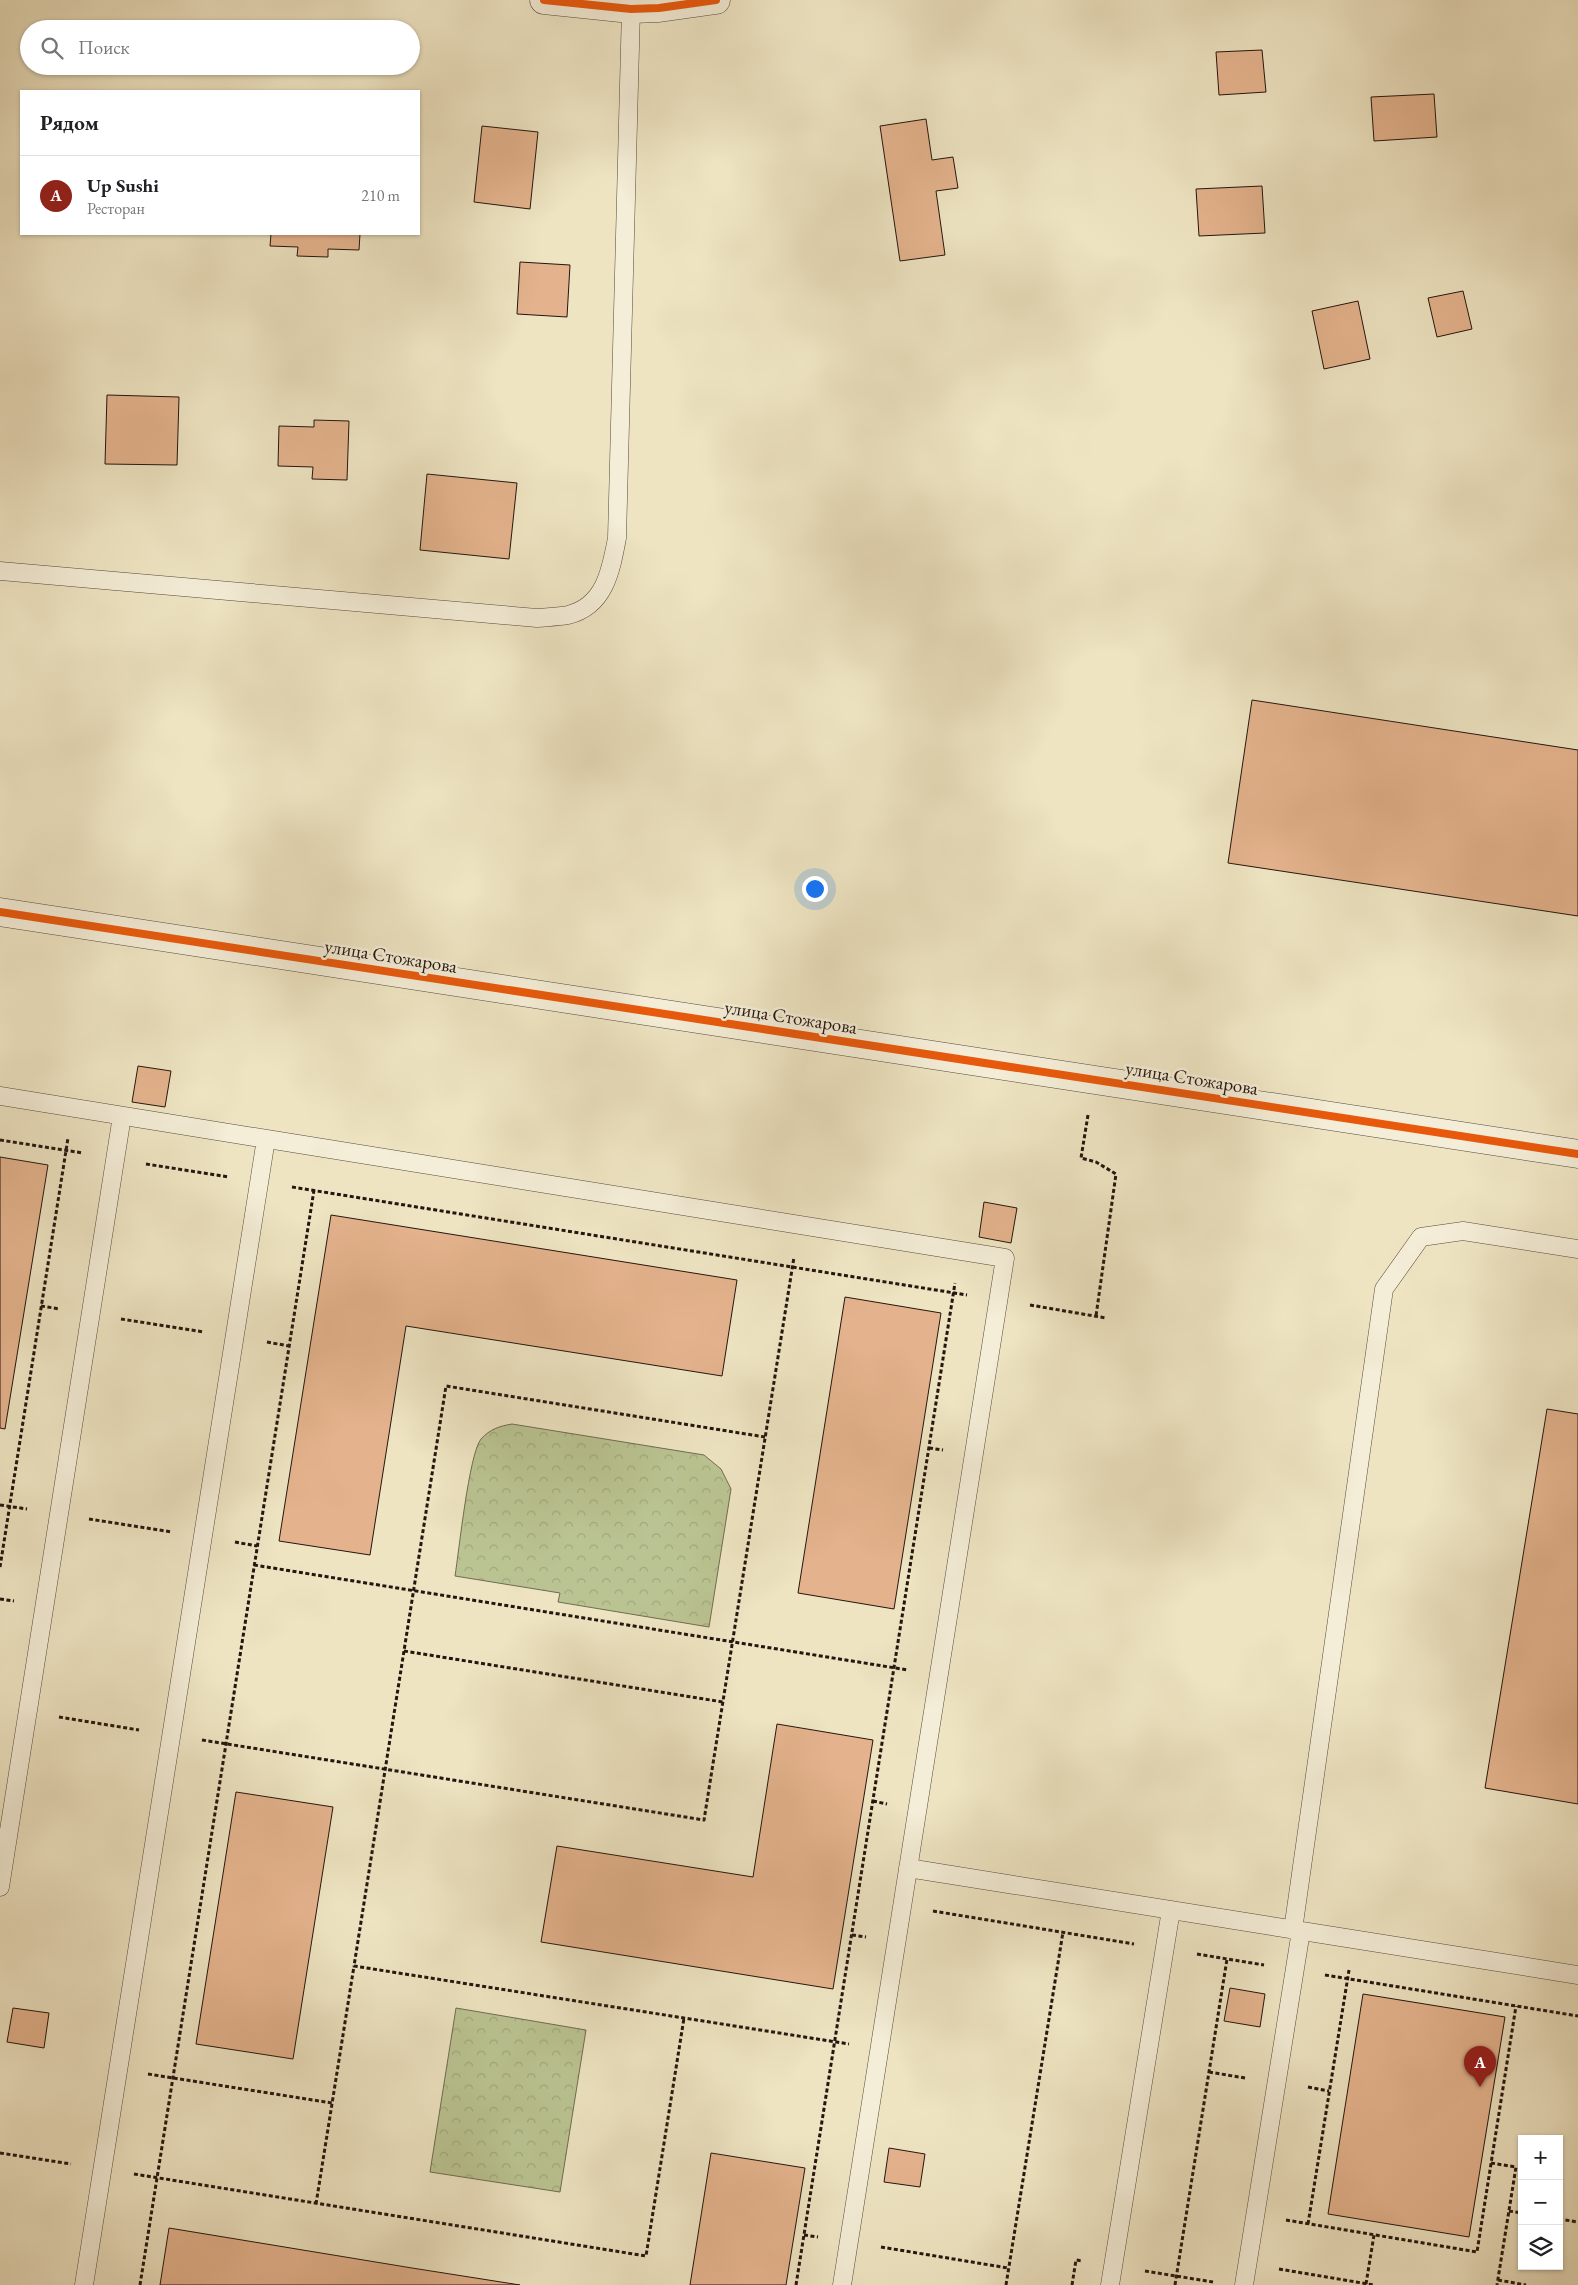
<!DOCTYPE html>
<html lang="ru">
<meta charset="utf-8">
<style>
body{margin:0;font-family:"EB Garamond",serif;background:#f2f2f2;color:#202124}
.controls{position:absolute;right:15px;bottom:15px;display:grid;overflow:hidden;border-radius:0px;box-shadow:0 1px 4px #0004}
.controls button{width:45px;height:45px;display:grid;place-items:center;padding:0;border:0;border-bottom:1px solid #e0e0e0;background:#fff;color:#202124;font:25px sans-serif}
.you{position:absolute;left:814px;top:888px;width:18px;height:18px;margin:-12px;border:4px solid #fff;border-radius:50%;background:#1a73e8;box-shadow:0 0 0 8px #1a73e833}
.badge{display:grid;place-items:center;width:32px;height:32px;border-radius:50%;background:#8f2418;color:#fff;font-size:16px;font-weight:700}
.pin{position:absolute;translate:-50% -41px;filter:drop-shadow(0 1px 2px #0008)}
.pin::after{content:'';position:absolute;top:26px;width:18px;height:15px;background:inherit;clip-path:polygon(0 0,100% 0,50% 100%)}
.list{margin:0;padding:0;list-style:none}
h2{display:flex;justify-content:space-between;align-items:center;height:65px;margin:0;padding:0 20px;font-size:21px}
h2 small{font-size:16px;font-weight:400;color:#757577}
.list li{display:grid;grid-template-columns:32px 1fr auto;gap:15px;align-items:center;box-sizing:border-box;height:80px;padding:0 20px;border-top:1px solid #e0e0e0}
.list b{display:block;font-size:19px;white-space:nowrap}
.list p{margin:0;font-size:16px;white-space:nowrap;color:#757577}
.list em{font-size:16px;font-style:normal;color:#757577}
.icon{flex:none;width:28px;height:28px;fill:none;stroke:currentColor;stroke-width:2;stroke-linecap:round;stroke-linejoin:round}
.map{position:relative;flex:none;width:1578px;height:2285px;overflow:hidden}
.search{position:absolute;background:#fff;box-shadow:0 1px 4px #0004;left:20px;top:20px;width:400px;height:55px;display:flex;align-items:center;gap:12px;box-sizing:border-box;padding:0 18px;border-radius:28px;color:#757577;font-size:19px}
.panel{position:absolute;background:#fff;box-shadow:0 1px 4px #0004;left:20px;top:90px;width:400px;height:145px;border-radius:0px}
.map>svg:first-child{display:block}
.park{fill:url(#park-crowns);stroke:#6f6c50}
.building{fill:#e4b38d;stroke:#24150f}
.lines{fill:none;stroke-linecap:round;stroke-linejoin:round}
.lane-casing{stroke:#56493c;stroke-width:19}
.street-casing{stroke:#56493c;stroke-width:29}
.path{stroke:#24150f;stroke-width:3;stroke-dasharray:4 2.5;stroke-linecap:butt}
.lane{stroke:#f4edd7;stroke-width:18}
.street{stroke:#f4edd7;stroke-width:28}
.cycleway-casing{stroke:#f4edd7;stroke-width:11}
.cycleway{stroke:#e8590c;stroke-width:8}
.labels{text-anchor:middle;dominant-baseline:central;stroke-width:5;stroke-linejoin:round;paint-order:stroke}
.street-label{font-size:19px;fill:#24150f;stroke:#f4edd7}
</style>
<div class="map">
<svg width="1578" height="2285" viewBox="0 0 1578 2285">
<defs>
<pattern id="park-crowns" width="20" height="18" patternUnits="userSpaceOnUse" patternTransform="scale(1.25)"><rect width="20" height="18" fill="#bac492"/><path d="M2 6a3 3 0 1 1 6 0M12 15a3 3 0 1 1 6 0" fill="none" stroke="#a0a87d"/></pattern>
</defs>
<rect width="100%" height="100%" fill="#eee4c2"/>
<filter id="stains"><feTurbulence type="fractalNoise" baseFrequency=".004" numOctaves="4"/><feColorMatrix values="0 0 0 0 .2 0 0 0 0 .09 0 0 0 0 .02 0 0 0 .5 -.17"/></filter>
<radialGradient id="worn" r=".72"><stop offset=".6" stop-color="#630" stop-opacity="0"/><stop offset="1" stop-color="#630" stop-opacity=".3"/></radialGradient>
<path class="park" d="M512 1424 704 1455 721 1469 731 1489 709 1627 558 1602 560 1593 455 1576C459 1551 469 1454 481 1439 490 1429 500 1426 512 1424Z
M456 2008 586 2030 560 2192 430 2172Z"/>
<path class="building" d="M1262 50 1266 92 1219 95 1216 52Z
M1434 94 1437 137 1374 141 1371 97Z
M926 119 932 160 953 157 958 188 936 191 945 255 900 261 880 126Z
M482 126 538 132 530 209 474 202Z
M1262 186 1265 233 1199 236 1196 189Z
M271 234H360L359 250 328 249V257L297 256 298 247 270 246Z
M520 262 570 265 567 317 517 314Z
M1463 291 1472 329 1437 337 1428 298Z
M1358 301 1370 359 1324 369 1312 311Z
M107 395 179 397 177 465 105 464Z
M314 420 349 421 347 480 312 479 313 467 278 466 279 426 314 427Z
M427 474 517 483 509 559 420 550Z
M1252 700 1578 750V916L1228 863Z
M138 1066 171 1071 165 1107 132 1102Z
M0 1157 48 1165 5 1429 0 1428Z
M984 1202 1017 1208 1011 1243 979 1237Z
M331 1215 737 1280 722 1376 406 1326 370 1555 279 1541Z
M845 1297 941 1313 894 1609 798 1593Z
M1547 1409 1578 1414V1804L1485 1788Z
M777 1724 873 1740 833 1989 541 1942 557 1846 753 1877Z
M236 1792 333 1807 293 2059 196 2044Z
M1230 1988 1265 1994 1260 2027 1224 2021Z
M1363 1994 1505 2017 1469 2237 1328 2214Z
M13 2008 49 2013 44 2048 7 2042Z
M889 2148 925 2154 920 2187 884 2182Z
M711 2153 805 2168 786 2285H690Z
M169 2228 412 2268 520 2285H160Z"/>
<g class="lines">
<defs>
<path id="lane" d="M0 571 537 618C547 617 558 617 568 615 605 606 611 570 617 538L631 9
M0 1096 1005 1258 842 2285
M908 1868 1578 1975
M0 1887 122 1116
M1293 1930 1384 1289 1421 1237 1463 1231 1578 1249
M84 2285 266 1139
M1110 2285 1171 1910
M1244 2285 1301 1931"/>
<path id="street" d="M544 0 631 9 659 8 716 0
M0 912 1578 1154"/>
</defs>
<use href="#lane" class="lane-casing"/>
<use href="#street" class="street-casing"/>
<path class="path" d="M1088 1115 1081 1158 1096 1162 1116 1174 1096 1316
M0 1140 83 1153
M146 1164 229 1177
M292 1187 967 1295
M1030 1305 1106 1318
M41 1306 60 1309
M121 1319 204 1332
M267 1342 289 1346
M765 1437 446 1386 354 1966 849 2044
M929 1448 943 1450
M0 1505 27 1509
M89 1519 172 1532
M235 1542 257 1546
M254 1565 908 1670
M0 1567 68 1138
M0 1599 14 1601
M404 1651 723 1702
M59 1717 139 1730
M202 1740 704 1820 794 1257
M873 1801 887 1804
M933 1911 1134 1944
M852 1935 866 1937
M1197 1954 1264 1965
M1325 1975 1578 2016
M1209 2072 1245 2078
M148 2074 332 2103
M1308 2087 1329 2091
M0 2153 71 2164
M1491 2163 1516 2167 1497 2285
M134 2174 646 2256 684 2018
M316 2204 354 1966
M1509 2211 1522 2213
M1559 2219 1578 2222
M1286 2220 1477 2252 1516 2006
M1308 2224 1349 1970
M804 2235 818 2237
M881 2247 1008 2268
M1279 2269 1374 2285
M1145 2271 1213 2282
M1498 2280 1526 2285
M1366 2284 1374 2235
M140 2285 314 1190
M796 2285 955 1283
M1006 2285 1063 1932
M1072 2285 1076 2260 1083 2261
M1175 2285 1227 1959"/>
<use href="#lane" class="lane"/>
<use href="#street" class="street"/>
<defs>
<path id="cycleway" d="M544 0 631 9 659 8 716 0
M0 912 1578 1154"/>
</defs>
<use href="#cycleway" class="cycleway-casing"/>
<use href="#cycleway" class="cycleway"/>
</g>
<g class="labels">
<g class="street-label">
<text transform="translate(391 956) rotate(9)">улица Стожарова</text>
<text transform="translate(791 1017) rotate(9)">улица Стожарова</text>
<text transform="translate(1192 1078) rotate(9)">улица Стожарова</text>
</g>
</g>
<rect width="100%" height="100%" filter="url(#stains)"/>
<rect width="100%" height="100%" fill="url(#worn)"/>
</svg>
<div class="controls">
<button>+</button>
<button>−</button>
<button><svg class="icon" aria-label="layers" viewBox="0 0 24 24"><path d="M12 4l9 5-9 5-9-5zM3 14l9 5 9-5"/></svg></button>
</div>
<div class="you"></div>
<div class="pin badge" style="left:1480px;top:2087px">A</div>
<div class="search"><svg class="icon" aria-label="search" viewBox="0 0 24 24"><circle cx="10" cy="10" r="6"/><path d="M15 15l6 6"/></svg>Поиск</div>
<section class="panel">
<h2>Рядом<small></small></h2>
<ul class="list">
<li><span class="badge">A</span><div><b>Up Sushi</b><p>Ресторан</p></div><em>210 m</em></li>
</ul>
</section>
</div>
